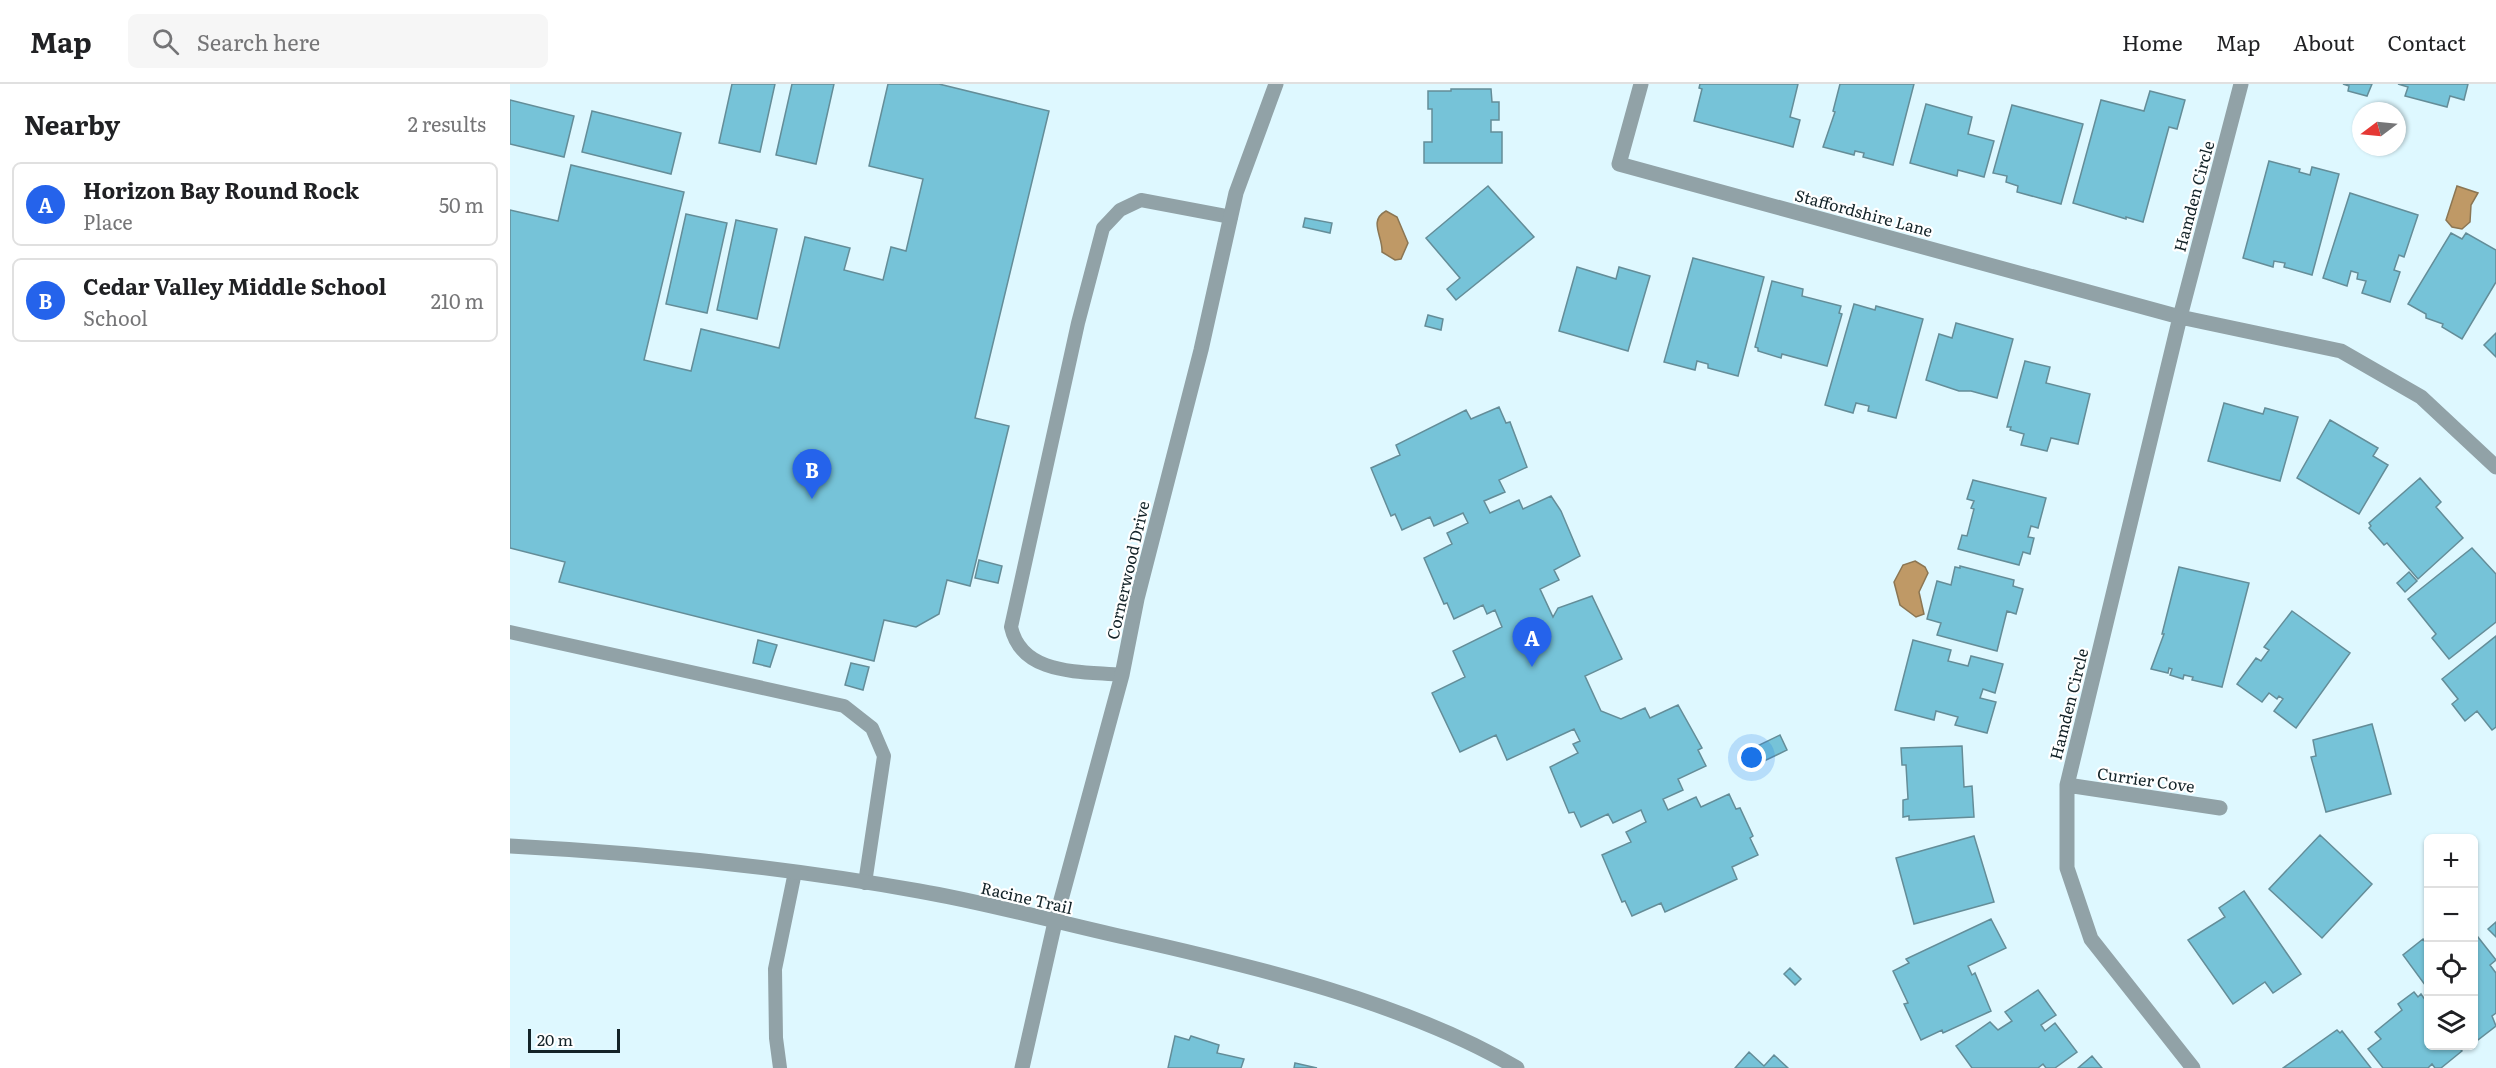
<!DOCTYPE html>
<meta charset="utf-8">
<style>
body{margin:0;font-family:Literata,serif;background:#f6f6f6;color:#202124}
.controls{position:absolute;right:18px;bottom:18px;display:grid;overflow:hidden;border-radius:9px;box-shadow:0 2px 4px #0004}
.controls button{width:54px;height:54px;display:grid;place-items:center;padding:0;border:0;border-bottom:2px solid #e0e0e0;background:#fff;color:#202124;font:30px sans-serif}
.compass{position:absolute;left:1842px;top:18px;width:54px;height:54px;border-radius:50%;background:#fff;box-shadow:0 2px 4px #0004;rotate:254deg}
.scale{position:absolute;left:18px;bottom:15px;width:92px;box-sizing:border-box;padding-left:6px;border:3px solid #132328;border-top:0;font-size:16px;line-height:21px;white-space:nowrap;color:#132328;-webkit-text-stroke:4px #fff;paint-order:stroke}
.you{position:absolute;left:1242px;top:674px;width:21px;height:21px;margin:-15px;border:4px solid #fff;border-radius:50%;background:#1a73e8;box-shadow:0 0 0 9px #1a73e833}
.badge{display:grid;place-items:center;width:39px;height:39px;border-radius:50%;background:#2563eb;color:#fff;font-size:20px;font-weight:700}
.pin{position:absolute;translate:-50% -50px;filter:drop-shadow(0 2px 3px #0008)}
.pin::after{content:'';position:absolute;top:32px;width:21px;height:18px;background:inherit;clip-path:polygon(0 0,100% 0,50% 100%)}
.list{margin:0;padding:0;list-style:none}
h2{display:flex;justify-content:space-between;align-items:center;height:78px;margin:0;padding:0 24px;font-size:26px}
h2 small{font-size:20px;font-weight:400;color:#757577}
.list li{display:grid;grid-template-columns:39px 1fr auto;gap:18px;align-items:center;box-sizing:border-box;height:84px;margin:0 12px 12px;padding:0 12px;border:2px solid #e0e0e0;border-radius:9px}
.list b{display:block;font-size:22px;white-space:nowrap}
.list p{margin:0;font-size:20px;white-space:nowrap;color:#757577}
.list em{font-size:20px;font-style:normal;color:#757577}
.icon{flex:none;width:33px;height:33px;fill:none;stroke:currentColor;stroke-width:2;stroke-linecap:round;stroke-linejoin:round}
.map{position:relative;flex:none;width:1986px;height:984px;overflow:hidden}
header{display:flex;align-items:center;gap:36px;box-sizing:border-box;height:84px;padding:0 30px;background:#fff;border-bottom:2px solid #e0e0e0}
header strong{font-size:28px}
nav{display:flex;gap:33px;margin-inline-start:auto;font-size:21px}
.search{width:420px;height:54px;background:#f6f6f6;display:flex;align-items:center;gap:15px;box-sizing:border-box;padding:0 21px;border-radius:9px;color:#757577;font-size:22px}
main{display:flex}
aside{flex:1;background:#fff}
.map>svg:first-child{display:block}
.water{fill:#bf9966;stroke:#8b7653;stroke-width:1.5}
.building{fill:#76c3d8;stroke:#648d98;stroke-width:1.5}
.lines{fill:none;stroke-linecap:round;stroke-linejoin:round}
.lane{stroke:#91a2a7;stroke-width:14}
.street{stroke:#91a2a7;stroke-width:15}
.labels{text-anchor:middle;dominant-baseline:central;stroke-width:4.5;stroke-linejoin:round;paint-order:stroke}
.street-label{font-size:16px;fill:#132328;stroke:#fff}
</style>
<header>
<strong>Map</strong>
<div class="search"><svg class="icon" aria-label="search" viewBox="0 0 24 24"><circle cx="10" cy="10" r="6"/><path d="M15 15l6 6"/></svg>Search here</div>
<nav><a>Home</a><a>Map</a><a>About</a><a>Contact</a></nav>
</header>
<main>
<aside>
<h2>Nearby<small>2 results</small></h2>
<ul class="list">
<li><span class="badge">A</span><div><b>Horizon Bay Round Rock</b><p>Place</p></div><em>50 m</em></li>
<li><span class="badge">B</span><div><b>Cedar Valley Middle School</b><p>School</p></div><em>210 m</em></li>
</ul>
</aside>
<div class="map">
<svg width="1986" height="984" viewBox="0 0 1986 984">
<rect width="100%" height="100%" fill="#def8ff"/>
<path class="water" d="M1947 102 1968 109 1961 121 1960 138 1952 145 1942 143 1936 136Z
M876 127 887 133 898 159 891 175 885 176 872 168C873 152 858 137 876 127Z
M1405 477 1415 483 1418 489 1409 508 1414 530 1406 533 1390 521 1384 498 1393 481Z"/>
<path class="building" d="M222 0H265L250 68 209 59Z
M282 0H324L306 80 266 71Z
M378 0H429L539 27 465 334 499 342 460 502 437 496 429 530 406 543 374 536 364 577 49 498 55 478 0 464V126L48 137 61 81 174 108 134 276 181 287 191 245 269 264 295 153 340 164 334 186 373 196 381 163 396 167 413 95 359 82Z
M1190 0H1288L1280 33 1290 36 1283 63 1184 37 1192 5 1189 4Z
M1330 0H1404L1383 81 1353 73 1354 69 1345 67 1344 71 1313 63 1325 28 1323 27Z
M1833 0H1862L1857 12 1838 7 1839 2Z
M1888 0H1958L1954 16 1940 12 1937 23 1895 12 1898 3Z
M941 5H981L982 18H989V36H981V48H992V79H914V58H922V25H918V7H941Z
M1640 7 1675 16 1667 45 1659 43 1633 138 1616 133V135L1563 119 1591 16 1634 27Z
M0 16 64 32 54 73 0 60Z
M1416 20 1462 33 1458 50 1484 57 1474 93 1448 86 1447 92 1400 79Z
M1502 21 1573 40 1551 120 1507 108 1508 102 1496 98 1497 92 1483 89Z
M82 27 171 49 161 90 72 68Z
M1759 77 1790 85 1789 88 1800 91 1802 83 1829 90 1802 191 1774 183 1775 179 1764 177 1763 183 1733 174Z
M978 102 1024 153 946 216 937 205 950 194 916 154Z
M1840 109 1908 131 1894 173 1889 171 1884 186 1890 188 1880 218 1852 209 1856 197 1847 195 1848 189 1841 187 1837 202 1813 194Z
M176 130 217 139 197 229 156 220Z
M795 134 822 139 820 149 793 143Z
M226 136 267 145 247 235 207 226Z
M1941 149 1952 155 1956 149 1986 166V198L1952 255 1932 243 1933 240 1916 234V230L1898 220Z
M1183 174 1254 193 1228 292 1198 284V280L1187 277 1185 286 1154 278Z
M1067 183 1106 195 1109 183 1140 192 1118 267 1049 247Z
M1262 197 1293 205 1292 212 1331 222 1329 229 1332 230 1317 282 1272 270 1271 274 1248 267V264L1245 263Z
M1344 220 1365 226 1366 222 1413 235 1386 334 1358 327 1359 322 1346 319 1343 329 1315 321Z
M918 231 933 235 931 246 915 242Z
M1446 239 1503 255 1487 314 1461 307H1449L1416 296 1429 250 1442 254Z
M1986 249V273L1974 261Z
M1515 277 1540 283 1536 299 1580 310 1568 360 1541 354 1537 367 1511 361 1514 350 1500 346 1501 343H1497Z
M1714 319 1753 330 1755 324 1788 333 1770 397 1698 377Z
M989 323 996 339 1000 338 1017 383 989 396 995 408 974 417 980 429 1009 416 1013 425 1041 412 1051 427 1070 472 1044 486 1049 496 1030 505 1043 533 1048 524 1082 512 1112 575 1075 592 1091 627 1111 635 1135 624 1140 634 1168 621 1192 664 1188 666 1196 682 1168 695 1173 706 1153 715 1158 726 1186 713 1191 723 1219 710 1226 725 1230 724 1243 752 1240 754 1248 771 1222 783 1227 795 1155 828 1151 819 1122 832 1115 817 1112 818 1092 771 1121 758 1116 748 1136 738 1131 726 1103 739 1098 730 1071 743 1064 728 1059 729 1040 683 1068 669 1063 660 1070 657 1064 645 997 676 986 651 950 668 922 609 955 593 943 567 992 543 985 526 977 530 973 521 944 535 937 519 934 520 914 474 942 460 937 449 958 439 953 429 924 442 920 433 892 446 885 430 881 432 861 384 890 371 886 361 956 326 961 335Z
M1820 336 1868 364 1863 372 1878 381 1849 430 1787 394Z
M1910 394 1931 418 1926 423 1953 454 1908 495 1877 459 1874 461 1859 444 1861 442 1859 439Z
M1463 396 1536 414 1528 444 1521 442 1518 453 1524 454 1520 470 1513 468 1509 481 1448 465 1452 451 1457 452 1464 425 1461 424 1464 417 1457 415Z
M1962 464 1986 490V538L1939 575 1922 554 1926 550 1898 515Z
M469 476 492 482 488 499 465 494Z
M1450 482 1504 496 1503 502 1513 505 1506 530 1497 527 1487 567 1427 551 1431 539 1417 535 1427 497 1441 501 1445 483 1450 484Z
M1669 483 1739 499 1712 603 1682 596 1683 593 1674 591 1673 595 1660 591 1662 585 1659 584 1658 589 1641 585 1654 550H1652Z
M1899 488 1907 497 1895 508 1887 499Z
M1782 527 1840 569 1786 644 1764 627 1773 615 1769 612 1767 615 1759 609 1752 618 1727 600 1746 574 1751 577 1759 566 1754 563Z
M1986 552V643L1982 646 1967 627 1955 637 1942 620 1948 615 1932 595Z
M248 556 267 561 260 583 243 579Z
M1403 556 1441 566 1438 577 1458 582 1461 572 1493 580 1485 609 1473 605 1470 614 1486 618 1477 649 1445 641 1448 633 1426 627 1424 636 1385 626Z
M341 579 359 583 353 606 335 601Z
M1862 640 1881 710 1816 728 1801 673 1806 672 1803 656Z
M1270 651 1277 666 1250 679 1243 664Z
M1452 662 1454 703 1462 702 1464 733 1399 736V732L1393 733V716L1398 715 1396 681H1392L1391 664Z
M1810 751 1862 800 1812 854 1759 805Z
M1464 752 1484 818 1404 840 1386 774Z
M1734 807 1791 890 1763 909 1755 898 1723 920 1678 856 1715 833 1709 824Z
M1481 835 1496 864 1458 882 1462 891 1465 889 1481 927 1433 949 1432 946 1411 956 1394 920 1398 919 1383 887 1399 879 1396 875Z
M1986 838V853L1978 845Z
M1964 848 1986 876 1980 881 1986 889V929L1982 932 1986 942 1964 959Z
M1913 855 1918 862V905L1893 871Z
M1280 884 1291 895 1285 901 1274 890Z
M1528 906 1546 931 1531 941 1535 947 1545 939 1567 968 1545 984H1536L1533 980 1528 984H1462L1446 962 1480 938 1488 946 1502 937 1495 928Z
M1904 908 1908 913 1911 910 1918 920V962H1948L1952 967 1931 984H1925L1922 980 1918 984H1873L1858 965 1871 955 1865 948 1892 926 1888 920Z
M1827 946 1830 949 1832 947 1861 984H1773Z
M665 952 679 956 681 952 709 961 707 969 734 975 731 984H658Z
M1239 968 1254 982 1264 971 1278 984H1225Z
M1582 972 1592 984H1568Z
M785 979 807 984H784Z"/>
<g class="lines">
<path class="lane" d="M0 548 334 622 362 644 374 672 355 799
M612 591C571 587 512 592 501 543L568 239 593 144 610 126 631 116 721 133
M270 984 266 954 265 885 285 788"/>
<path class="street" d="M1131 0 1109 80 1670 233 1831 267 1911 313 1986 383
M1557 701 1710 724
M0 762C137 769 274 783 409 807 479 819 549 839 618 854 743 882 897 919 1007 984
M512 984 545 838 612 591 627 515 691 266 726 109 766 0
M1683 984 1581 855 1557 784V701L1670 233 1731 0"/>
</g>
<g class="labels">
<g class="street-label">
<text transform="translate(1683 112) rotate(-75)">Hamden Circle</text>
<text transform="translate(1354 128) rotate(15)">Staffordshire Lane</text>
<text transform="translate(617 486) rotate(-77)">Cornerwood Drive</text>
<text transform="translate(1558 620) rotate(-76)">Hamden Circle</text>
<text transform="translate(1636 695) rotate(8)">Currier Cove</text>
<text transform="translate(517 813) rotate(13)">Racine Trail</text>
</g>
</g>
</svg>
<div class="controls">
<button>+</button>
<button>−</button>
<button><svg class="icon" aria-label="locate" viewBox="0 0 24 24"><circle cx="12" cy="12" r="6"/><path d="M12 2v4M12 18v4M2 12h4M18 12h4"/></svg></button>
<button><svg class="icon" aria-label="layers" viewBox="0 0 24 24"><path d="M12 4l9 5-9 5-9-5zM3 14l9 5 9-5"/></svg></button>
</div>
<svg class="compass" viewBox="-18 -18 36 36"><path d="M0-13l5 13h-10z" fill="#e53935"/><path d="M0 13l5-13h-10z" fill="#757577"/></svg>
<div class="scale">20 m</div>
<div class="you"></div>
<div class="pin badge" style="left:1022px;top:583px">A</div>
<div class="pin badge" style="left:302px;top:415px">B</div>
</div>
</main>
